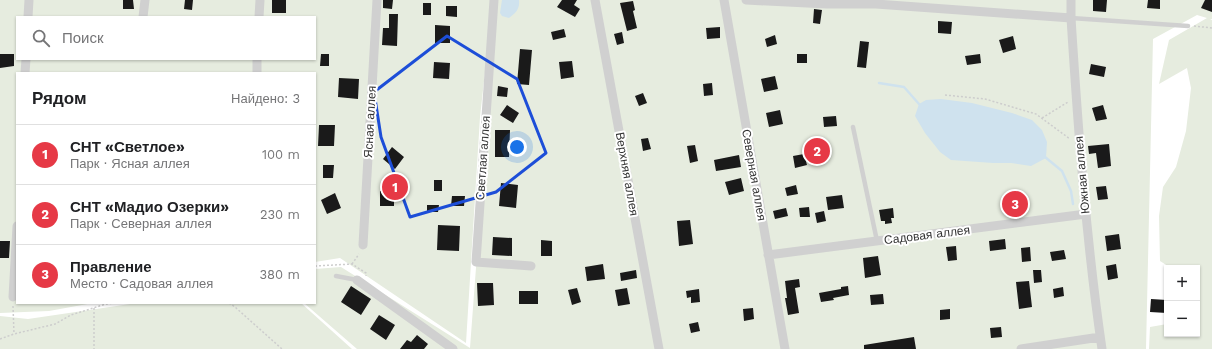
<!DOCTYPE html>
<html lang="ru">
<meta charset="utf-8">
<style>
body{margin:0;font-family:"Work Sans",sans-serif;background:#f6f6f6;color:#202124}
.controls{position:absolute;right:12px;bottom:12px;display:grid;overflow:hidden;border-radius:0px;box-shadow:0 1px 3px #0004}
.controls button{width:36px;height:36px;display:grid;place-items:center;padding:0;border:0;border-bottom:1px solid #e0e0e0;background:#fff;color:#202124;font:20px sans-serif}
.you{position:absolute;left:517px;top:147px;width:14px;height:14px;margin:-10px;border:3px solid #fff;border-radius:50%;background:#1a73e8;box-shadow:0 0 0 6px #1a73e833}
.badge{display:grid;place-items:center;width:26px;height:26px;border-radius:50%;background:#e63946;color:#fff;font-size:13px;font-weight:700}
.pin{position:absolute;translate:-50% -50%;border:2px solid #fff;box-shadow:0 1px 4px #0006}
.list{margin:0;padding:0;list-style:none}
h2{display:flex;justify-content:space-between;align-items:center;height:52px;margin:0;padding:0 16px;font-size:17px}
h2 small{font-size:13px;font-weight:400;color:#757577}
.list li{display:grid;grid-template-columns:26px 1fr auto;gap:12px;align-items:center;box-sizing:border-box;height:60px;padding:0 16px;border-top:1px solid #e0e0e0}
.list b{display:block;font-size:15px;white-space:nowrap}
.list p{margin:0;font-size:13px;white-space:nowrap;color:#757577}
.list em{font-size:13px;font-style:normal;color:#757577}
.icon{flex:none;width:22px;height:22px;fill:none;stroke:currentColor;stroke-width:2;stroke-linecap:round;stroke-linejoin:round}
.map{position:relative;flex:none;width:1212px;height:349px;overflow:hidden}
.search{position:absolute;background:#fff;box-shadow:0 1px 3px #0004;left:16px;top:16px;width:300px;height:44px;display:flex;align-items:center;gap:10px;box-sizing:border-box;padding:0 14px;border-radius:0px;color:#757577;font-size:15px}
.panel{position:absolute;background:#fff;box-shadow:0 1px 3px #0004;left:16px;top:72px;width:300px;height:232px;border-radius:0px}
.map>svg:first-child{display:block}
.green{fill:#e6ecdf;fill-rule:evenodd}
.water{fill:#cfe2ee}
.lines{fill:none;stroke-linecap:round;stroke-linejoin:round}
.stream{stroke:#cfe2ee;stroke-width:2.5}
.building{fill:#1a1a1a}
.path{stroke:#cdcdcd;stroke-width:1.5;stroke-dasharray:2 2;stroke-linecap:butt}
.service{stroke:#d0d0d0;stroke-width:4.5}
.minor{stroke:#d0d0d0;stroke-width:9}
.marked{fill:none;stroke:#1d4ed8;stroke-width:3;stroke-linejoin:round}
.labels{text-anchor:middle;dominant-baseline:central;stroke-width:4;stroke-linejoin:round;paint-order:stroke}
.street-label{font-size:12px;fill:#333;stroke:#fff}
</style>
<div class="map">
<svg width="1212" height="349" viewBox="0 0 1212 349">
<rect width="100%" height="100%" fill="#fff"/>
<path class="green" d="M0 0H493L480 117 466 343 340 258 315 262V73H17V303H93L49 311 0 313ZM17 17H315V59H17Z
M496 0H1212V19H1210L1212 20V349H1149L1150 327 1167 324V334H1197V297L1199 295 1197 290V268H1171L1160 261 1159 216 1163 187 1176 167 1186 131 1191 88 1187 68 1159 84 1169 40 1207 18 1197 15 1153 39 1146 349H357L304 303H315V269L341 267 470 348Z
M137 303H301L352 349H0V316L28 319Z"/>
<path class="water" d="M502 0H519C520 9 516 13 509 18L502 16 500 13Z
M941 99 972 103 1012 113 1032 120 1042 130 1047 142 1046 158 1031 166 1011 163H993L951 160 940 152 925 133 915 116 919 104 926 100Z"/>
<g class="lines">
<path class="stream" d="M879 83 904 87 919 104
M1045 157 1062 171 1071 191 1073 204"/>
</g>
<path class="building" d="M123 0H133L134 9H123Z
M185 0H193L192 10 184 9Z
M272 0H286V13H272Z
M383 0H393L392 9 383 8Z
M562 0H577L574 5 580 9 575 17 557 7Z
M1093 0H1107L1106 12 1093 11Z
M1148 0H1160V9L1147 8Z
M1205 0H1212V12L1201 8Z
M633 1 635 10 633 11 637 28 627 31 620 3Z
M423 3H431V15H423Z
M446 6H457V17L446 16Z
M814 9 822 10 820 24 813 23Z
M389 14H398L397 46 382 45 383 28H389Z
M938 21 952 22 951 34 938 33Z
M435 25 450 26V43H435Z
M720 27V38L707 39 706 28Z
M564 29 566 37 553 40 551 32Z
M622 32 624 43 617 45 614 34Z
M775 35 777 44 767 47 765 39Z
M1013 36 1016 49 1003 53 999 40Z
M860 41 869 42 866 68 857 67Z
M520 49 532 50 529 85 517 84Z
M0 54H14V66L0 68Z
M321 54H329V66H320Z
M797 54H807V63H797Z
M980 54 981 63 967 65 965 56Z
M572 61 574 77 561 79 559 62Z
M434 62 450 63 449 79 433 78Z
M1091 64 1106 67 1104 77 1089 74Z
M775 76 778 89 764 92 761 79Z
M339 78 359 79 358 99 338 97Z
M712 83 713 95 704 96 703 84Z
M498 86 508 88 507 97 497 96Z
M643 93 647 103 639 106 635 96Z
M507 105 519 113 513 123 500 115Z
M1103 105 1107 119 1096 121 1092 108Z
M780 110 783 124 769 127 766 113Z
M836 116 837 126 824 127 823 117Z
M319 125H335L334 146H318Z
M495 130H510L509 157H495Z
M648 138 651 149 643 151 641 139Z
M1109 144 1111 166 1098 168 1096 153 1089 154 1088 146Z
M695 145 698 161 690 163 687 146Z
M392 147 404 157 395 169 383 159Z
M804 154 807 165 795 168 793 156Z
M739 155 741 167 716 171 714 160Z
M323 165H334L333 178H323Z
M741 178 744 191 729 195 725 182Z
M434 180H442V191H434Z
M501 183 518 185 516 208 499 206Z
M796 185 798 194 787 196 785 188Z
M1106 186 1108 199 1098 200 1096 187Z
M380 191H394V206H380Z
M335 193 341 208 327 214 321 200Z
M842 195 844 208 828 210 826 197Z
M452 196H465L464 206H451Z
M1009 197H1020V211H1009Z
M427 205H439L438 212H427Z
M809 207 810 217H800L799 208Z
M786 208 788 216 775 219 773 211Z
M893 208 894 218H891L892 223 885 224V221H881L879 210Z
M824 211 826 221 817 223 815 213Z
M690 220 693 244 679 246 677 221Z
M438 225 460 226 459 251 437 250Z
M1119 234 1121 249 1107 251 1105 236Z
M493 237 512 238V256L492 255Z
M1005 239 1006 249 990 251 989 241Z
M541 240 552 241V256H541Z
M0 241H10L9 258H0Z
M956 246 957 260 948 261 946 247Z
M1030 247 1031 261 1022 262 1021 248Z
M1064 250 1066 259 1052 261 1050 252Z
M878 256 881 275 865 278 863 258Z
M603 264 605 279 587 281 585 267Z
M1116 264 1118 278 1108 280 1106 266Z
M636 270 637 278 621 281 620 273Z
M1033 270H1041L1042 282 1034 283Z
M799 279 800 287 795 288 799 313 788 315 785 298H787L785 281Z
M1029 281 1032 307 1019 309 1016 282Z
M477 283H493L494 305 478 306Z
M351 286 371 299 361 315 341 302Z
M848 286 849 295 833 298 834 300 821 302 819 293 841 289V287Z
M1063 287 1064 296 1054 298 1053 289Z
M577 288 581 302 572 305 568 290Z
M627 288 630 304 618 306 615 290Z
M699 289 700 302 691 303V297L687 298 686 291Z
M519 291H538V304H519Z
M883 294 884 304 871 305 870 295Z
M1151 299 1167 300V313L1150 312Z
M753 308 754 319 744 321 743 309Z
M950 309V319L940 320V310Z
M379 315 395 325 386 340 370 329Z
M698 322 700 331 691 333 689 324Z
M1001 327 1002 337 991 338 990 328Z
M417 335 428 344 424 349H400L407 340 411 342Z
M914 337 916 349H864V345Z"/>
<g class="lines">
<path class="path" d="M1194 26 1212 28
M945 95 985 99 1036 114 1070 139
M1042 118 1068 102
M352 264 359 254
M315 266 352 264 366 273V276
M229 303 235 307 282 349
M13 306 14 334
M94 308V349
M0 339 14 334 55 324 71 315 106 304 114 303"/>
<path class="service" d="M1071 18 1188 26
M853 127 877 241
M336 276 357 280"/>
<path class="minor" d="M494 0 476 262 531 266
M595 0 659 349
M724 0 785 349
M746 0 827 4H876L1071 18
M1071 0V18C1078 128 1086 239 1102 349
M28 17 29 0
M143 17 145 0
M259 17 260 0
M25 73 26 59
M257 73V59
M363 245 377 0
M768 255 1086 214
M357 280 453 349
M13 297 17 226
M1021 349 1100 337"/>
</g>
<path class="marked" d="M447 36 517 79 546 153 496 192 410 217 381 137 374 92Z"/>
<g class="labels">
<g class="street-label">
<text transform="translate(370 122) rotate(-87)">Ясная аллея</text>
<text transform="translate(483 158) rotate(-86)">Светлая аллея</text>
<text transform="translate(627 174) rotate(80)">Верхняя аллея</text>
<text transform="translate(754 175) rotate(80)">Северная аллея</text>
<text transform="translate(1082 175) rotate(-95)">Южная аллея</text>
<text transform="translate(927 235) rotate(-7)">Садовая аллея</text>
</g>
</g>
</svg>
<div class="controls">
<button>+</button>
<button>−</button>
</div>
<div class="you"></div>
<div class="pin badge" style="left:395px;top:187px">1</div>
<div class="pin badge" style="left:817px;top:151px">2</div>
<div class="pin badge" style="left:1015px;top:204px">3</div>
<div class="search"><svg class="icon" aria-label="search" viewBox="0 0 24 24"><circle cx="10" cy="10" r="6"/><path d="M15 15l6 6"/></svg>Поиск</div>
<section class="panel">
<h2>Рядом<small>Найдено: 3</small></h2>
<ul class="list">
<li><span class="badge">1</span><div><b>СНТ «Светлое»</b><p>Парк · Ясная аллея</p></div><em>100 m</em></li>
<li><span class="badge">2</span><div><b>СНТ «Мадио Озерки»</b><p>Парк · Северная аллея</p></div><em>230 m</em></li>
<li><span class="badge">3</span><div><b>Правление</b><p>Место · Садовая аллея</p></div><em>380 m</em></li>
</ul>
</section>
</div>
